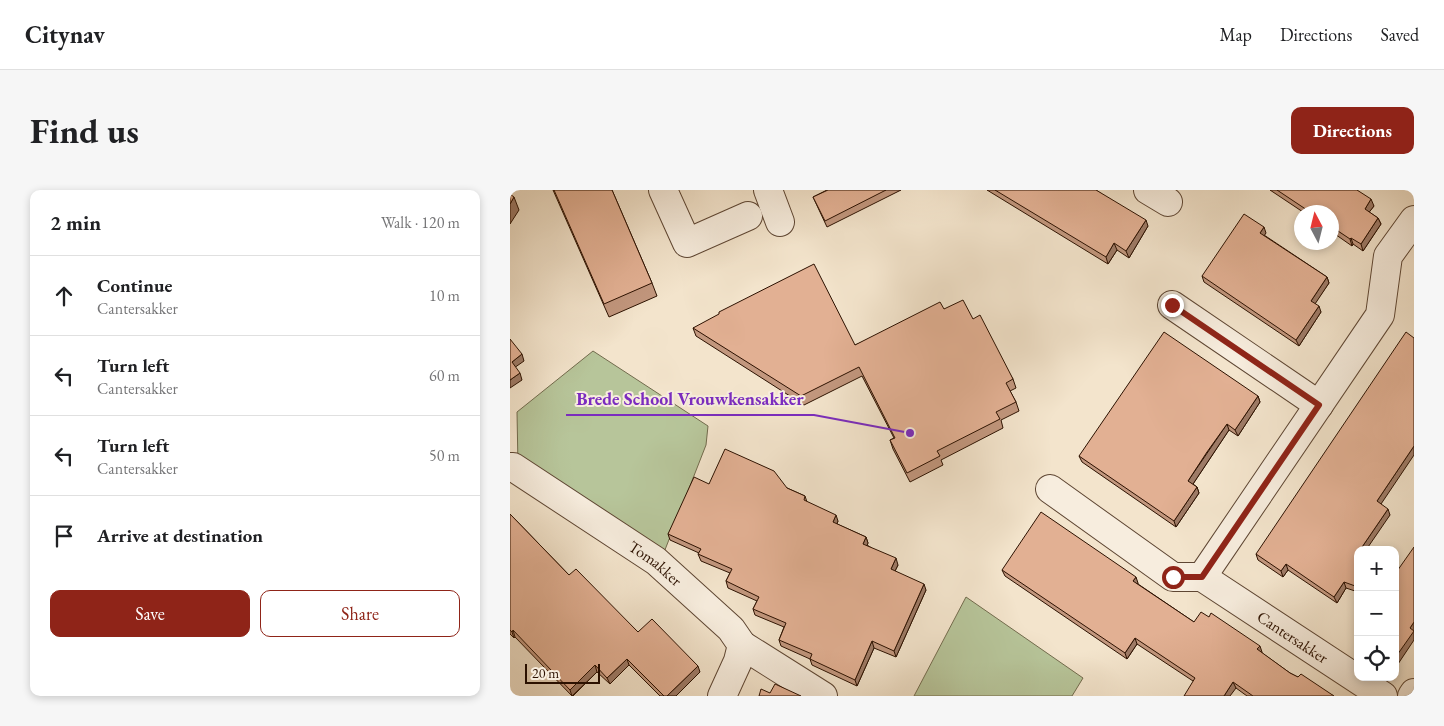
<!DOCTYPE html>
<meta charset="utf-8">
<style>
body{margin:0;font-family:"EB Garamond",serif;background:#f6f6f6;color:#202124}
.controls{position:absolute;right:15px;bottom:15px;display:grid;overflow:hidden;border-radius:10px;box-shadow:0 2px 8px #0003}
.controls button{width:45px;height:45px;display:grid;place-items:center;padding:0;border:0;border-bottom:1px solid #e0e0e0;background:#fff;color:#202124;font:25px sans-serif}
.compass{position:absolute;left:784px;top:15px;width:45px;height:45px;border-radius:50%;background:#fff;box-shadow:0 2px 8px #0003;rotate:353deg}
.scale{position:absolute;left:15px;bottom:12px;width:75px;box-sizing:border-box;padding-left:5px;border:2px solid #2c1100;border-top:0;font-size:14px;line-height:18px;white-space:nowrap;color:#2c1100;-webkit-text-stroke:4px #f7edde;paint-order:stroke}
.stop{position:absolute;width:15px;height:15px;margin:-11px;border:4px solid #8f2418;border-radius:50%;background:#fff}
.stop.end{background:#8f2418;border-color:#fff;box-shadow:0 1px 5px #0008}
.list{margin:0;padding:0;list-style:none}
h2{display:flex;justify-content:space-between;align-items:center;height:65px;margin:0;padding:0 20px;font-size:21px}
h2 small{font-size:16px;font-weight:400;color:#757577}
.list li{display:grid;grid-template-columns:32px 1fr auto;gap:15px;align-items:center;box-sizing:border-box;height:80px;padding:0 20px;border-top:1px solid #e0e0e0}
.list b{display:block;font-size:19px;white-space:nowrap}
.list p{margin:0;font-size:16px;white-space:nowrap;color:#757577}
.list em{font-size:16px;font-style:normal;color:#757577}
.actions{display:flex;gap:10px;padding:15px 20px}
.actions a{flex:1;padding:11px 0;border:1px solid #8f2418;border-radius:10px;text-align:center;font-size:18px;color:#8f2418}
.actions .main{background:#8f2418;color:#fff}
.icon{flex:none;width:28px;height:28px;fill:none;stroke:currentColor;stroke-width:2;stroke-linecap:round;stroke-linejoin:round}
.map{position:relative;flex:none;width:904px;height:506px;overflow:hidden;border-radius:10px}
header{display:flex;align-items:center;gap:30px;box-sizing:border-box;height:70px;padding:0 25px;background:#fff;border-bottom:1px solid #e0e0e0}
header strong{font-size:24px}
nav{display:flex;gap:28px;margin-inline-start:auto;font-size:18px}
.intro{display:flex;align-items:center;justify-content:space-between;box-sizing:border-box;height:120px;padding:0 30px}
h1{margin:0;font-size:35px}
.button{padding:12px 22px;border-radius:10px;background:#8f2418;color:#fff;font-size:18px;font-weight:700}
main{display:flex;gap:30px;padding:0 30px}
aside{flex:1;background:#fff;border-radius:10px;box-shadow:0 2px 8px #0003}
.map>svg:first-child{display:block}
.green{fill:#b7c59a;stroke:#726b4d}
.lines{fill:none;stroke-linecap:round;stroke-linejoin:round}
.minor-casing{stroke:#5e4633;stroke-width:30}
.minor{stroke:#f7edde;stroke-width:28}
.wall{fill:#c2977e;stroke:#2c1100}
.shaded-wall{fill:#9e7b67;stroke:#2c1100}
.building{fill:#e2b093;stroke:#2c1100}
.route{stroke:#8f2418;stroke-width:6}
.labels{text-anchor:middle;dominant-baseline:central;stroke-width:4;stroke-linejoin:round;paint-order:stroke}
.street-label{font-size:16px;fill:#2c1100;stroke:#f7edde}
.leader{fill:none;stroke:#7b2cbf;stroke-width:2}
.callout-dot{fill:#7b2cbf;stroke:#f7edde;stroke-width:2}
.callout-label{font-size:18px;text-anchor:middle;font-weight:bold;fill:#7b2cbf;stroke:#f7edde;stroke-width:4;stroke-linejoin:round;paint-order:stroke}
</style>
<header>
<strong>Citynav</strong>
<nav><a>Map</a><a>Directions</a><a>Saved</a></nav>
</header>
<div class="intro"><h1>Find us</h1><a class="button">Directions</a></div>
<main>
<aside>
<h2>2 min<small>Walk · 120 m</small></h2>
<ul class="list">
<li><svg class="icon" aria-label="ahead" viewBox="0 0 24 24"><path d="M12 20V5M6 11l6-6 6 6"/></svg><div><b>Continue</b><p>Cantersakker</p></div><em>10 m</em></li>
<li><svg class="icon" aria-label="left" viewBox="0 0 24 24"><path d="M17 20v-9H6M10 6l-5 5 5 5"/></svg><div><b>Turn left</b><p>Cantersakker</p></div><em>60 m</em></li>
<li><svg class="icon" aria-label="left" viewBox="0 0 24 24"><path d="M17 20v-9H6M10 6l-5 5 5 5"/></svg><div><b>Turn left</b><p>Cantersakker</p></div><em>50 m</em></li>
<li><svg class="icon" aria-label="arrive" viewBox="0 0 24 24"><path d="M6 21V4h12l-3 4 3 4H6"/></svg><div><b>Arrive at destination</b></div></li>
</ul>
<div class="actions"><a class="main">Save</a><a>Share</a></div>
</aside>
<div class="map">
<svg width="904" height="506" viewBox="0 0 904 506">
<rect width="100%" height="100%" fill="#f3e4cc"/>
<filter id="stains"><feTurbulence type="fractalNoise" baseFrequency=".004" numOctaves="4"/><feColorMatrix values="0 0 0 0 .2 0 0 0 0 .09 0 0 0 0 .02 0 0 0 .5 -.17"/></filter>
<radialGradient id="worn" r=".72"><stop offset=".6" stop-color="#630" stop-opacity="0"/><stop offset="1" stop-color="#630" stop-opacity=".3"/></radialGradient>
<path class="green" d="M83 161 198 236 196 255 151 370 8 276 7 222Z
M456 407 573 488 562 506H404Z"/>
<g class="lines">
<defs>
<g id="minor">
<path d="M153 0 177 53 238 26"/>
<path d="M258 0 270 32"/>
<path d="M638 0 658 12"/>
<path d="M662 115 809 215"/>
<path id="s1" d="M0 277H3L146 371 221 439 232 455 228 471 212 506"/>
<path id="s2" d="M540 299 663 387H692L873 506"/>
<path d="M692 387 870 125 878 66 904 30"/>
<path d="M232 455 313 506"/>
<path d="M902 506 904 503"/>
</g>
</defs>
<use href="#minor" class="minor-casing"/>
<use href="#minor" class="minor"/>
</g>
<path class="wall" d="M43 0H102L142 93 147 106 99 127Z
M317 0H391L317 37 303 7Z
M477 0H586L638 36 619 68 607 60 598 74Z
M760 0H847L864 16 859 22 868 28 871 34 853 61 843 54 842 56 822 42V22H793Z
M756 43 754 45 817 87 819 93 805 113 811 122 789 156 694 92 692 86Z
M434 119 463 129 503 189 506 198 500 201 506 212 509 221 491 230 493 238 431 270 433 275 400 292 383 259 380 250 384 248 352 186 294 215 186 146 183 138 345 155Z
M748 206 750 212 728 246 719 240 683 294 687 297 689 303 666 337 572 272 569 266Z
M199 294 277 298 295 306 297 312 328 331 327 334 356 347 358 353 357 355 388 375 385 381 416 400 386 467 364 458 347 496 302 475 300 469 271 456 269 450 274 437 245 425 243 419 247 411 218 398 216 391 220 383 191 371 188 364 189 363 160 350 158 344Z
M871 314 880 325 848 360V402L836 398 827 413 778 380 773 387 748 370 746 364Z
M0 324 59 385 128 442 190 482 166 506H150L119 475 100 494 87 482 63 506H62L5 447 4 448 0 444Z
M492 380 628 393V394L684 432 752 462V463L780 483 824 506H737L726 498 683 491 627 454 617 469 495 386Z"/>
<path class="shaded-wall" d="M4 7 9 20 0 34V14Z
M861 9 864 16 857 25 855 19Z
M868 28 871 34 853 61 851 54Z
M636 30 638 36 619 68 616 61Z
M754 37 756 43 752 49 750 43Z
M841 48 843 54 842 56 840 49Z
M604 53 607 60 598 74 596 67Z
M817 87 819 93 803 117 801 111Z
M809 116 811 122 789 156 786 150Z
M12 164 14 171 4 178 2 172Z
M10 183 12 190 0 198V190Z
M748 206 750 212 728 246 725 240Z
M717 234 719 240 681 297 678 291Z
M904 256V265L869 317 867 311Z
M687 297 689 303 666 337 664 331Z
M878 319 880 325 856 360H850Z
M326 325 328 331 325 338 323 332Z
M356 347 358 353 355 360 353 354Z
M386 368 388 375 383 385 381 379Z
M776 374 778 380 773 387 771 381Z
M626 387 628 393 625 397 623 391Z
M834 392 836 398 827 413 824 407Z
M414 394 416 400 386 467 384 461Z
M904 432V450L888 474 885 468 900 438Z
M3 440 5 447 4 448 2 442Z
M625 448 627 454 617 469 615 463Z
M362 451 364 458 347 496 345 490Z
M750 456 752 462 749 466 747 459Z
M117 469 119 475 100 494 97 488Z
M85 475 87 482 62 506 60 500Z
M188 476 190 482 166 506H157Z
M723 492 726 498 720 506H714Z"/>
<path class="building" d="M44 0H102L142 93 94 114Z
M318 0H376L315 31 303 7Z
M485 0H586L636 30 616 61 604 53 596 67Z
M767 0H847L861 9 855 19 868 28 851 54 841 48 840 49 822 37V22H800Z
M0 4 4 7 0 14Z
M734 24 754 37 750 43 817 87 801 111 809 116 786 150 692 86Z
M304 74 345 155 430 112 434 119 453 110 463 129 470 125 503 189 496 193 506 212 486 222 490 229 427 261 430 266 397 283 380 250 385 248 349 177 291 206 183 138 209 124V122Z
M654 142 748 206 725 240 717 234 697 262 678 291 687 297 664 331 569 266Z
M896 142 904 148V256L867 311 878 319 850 360H848V397L834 392 824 407 776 374 771 381 746 364Z
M0 149 12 164 2 172 10 183 0 190Z
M215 259 264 281 277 298 295 306 294 310 326 325 323 332 356 347 353 354 386 368 381 379 414 394 384 461 362 451 345 490 300 469 302 464 269 450 276 433 243 419 249 407 216 391 222 379 188 364 191 359 158 344 184 287 199 294Z
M531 322 626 387 623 391 684 432 691 422 699 427 701 423 750 456 747 459 780 483 788 487 791 484 824 506H743L723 492 714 506H674L685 488 625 448 615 463 492 380Z
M0 324 59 385 66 379 128 442 142 429 188 476 157 506H154L117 469 97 488 85 475 60 500 3 440 2 442 0 440Z
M904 357V432L900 438 904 441 885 468V384Z
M265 494 291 506H249L251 499 260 503Z"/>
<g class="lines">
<path class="route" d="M662 115 809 215 692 387H663"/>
</g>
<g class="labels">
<g class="street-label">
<text stroke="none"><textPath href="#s1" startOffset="175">Tomakker</textPath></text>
<text stroke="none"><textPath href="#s2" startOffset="289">Cantersakker</textPath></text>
</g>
</g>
<path class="leader" d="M400 243L304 225H56"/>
<circle class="callout-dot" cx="400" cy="243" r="5"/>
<g class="callout-label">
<text x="180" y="215">Brede School Vrouwkensakker</text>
</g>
<rect width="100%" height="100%" filter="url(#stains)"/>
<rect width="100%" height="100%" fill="url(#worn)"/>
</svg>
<div class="controls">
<button>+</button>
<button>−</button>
<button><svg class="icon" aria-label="locate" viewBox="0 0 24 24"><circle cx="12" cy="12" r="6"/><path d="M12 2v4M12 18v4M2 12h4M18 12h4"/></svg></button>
</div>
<svg class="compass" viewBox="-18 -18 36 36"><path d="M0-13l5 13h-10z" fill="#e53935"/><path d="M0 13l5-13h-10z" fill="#757577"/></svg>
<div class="scale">20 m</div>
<div class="stop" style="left:663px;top:387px"></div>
<div class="stop end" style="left:662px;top:115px"></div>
</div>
</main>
